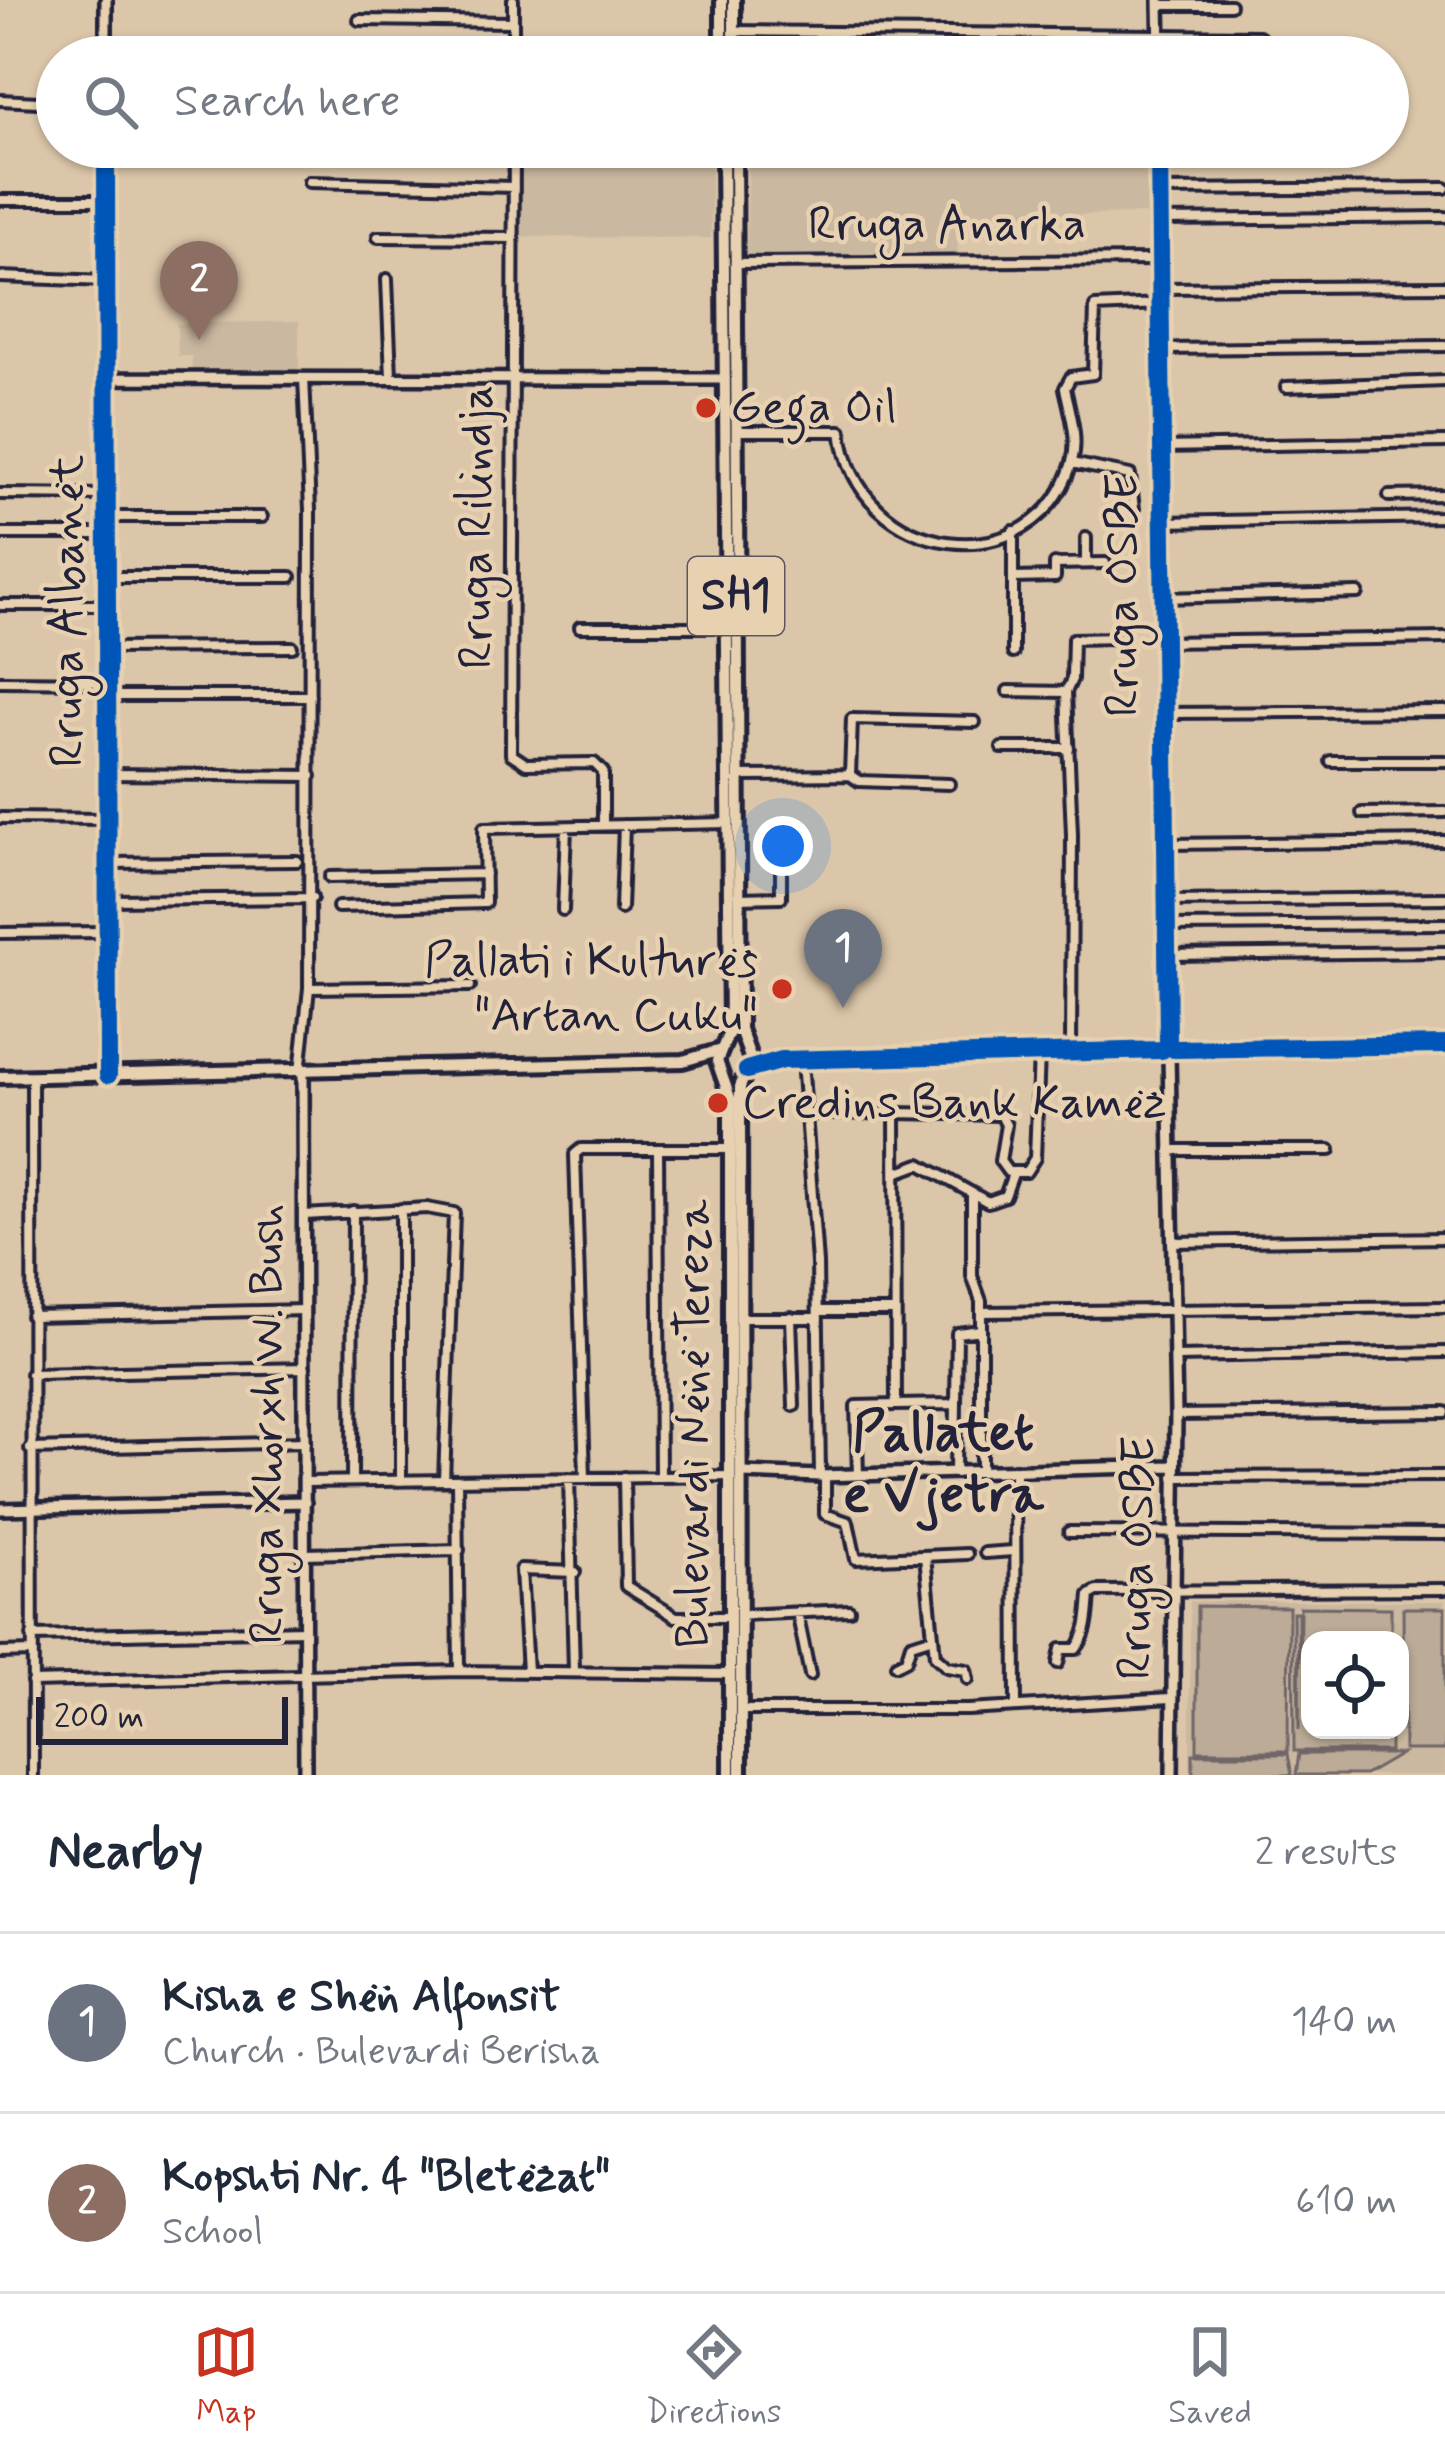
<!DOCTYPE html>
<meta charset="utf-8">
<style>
body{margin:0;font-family:Mynerve,sans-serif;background:#f6f6f7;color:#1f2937}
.controls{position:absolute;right:36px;bottom:36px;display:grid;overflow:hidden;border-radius:24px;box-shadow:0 3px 9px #0004}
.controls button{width:108px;height:108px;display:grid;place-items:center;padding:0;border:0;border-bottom:3px solid #e0e1e3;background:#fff;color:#1f2937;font:60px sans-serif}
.scale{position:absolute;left:36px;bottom:30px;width:252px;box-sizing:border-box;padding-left:12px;border:6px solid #22223b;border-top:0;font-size:33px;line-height:42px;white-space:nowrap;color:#22223b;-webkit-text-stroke:9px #e7d1b0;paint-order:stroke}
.you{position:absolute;left:783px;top:846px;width:42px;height:42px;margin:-30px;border:9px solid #fff;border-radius:50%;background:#1a73e8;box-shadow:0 0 0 18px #1a73e833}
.badge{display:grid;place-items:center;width:78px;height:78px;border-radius:50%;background:#c8321e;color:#fff;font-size:39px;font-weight:700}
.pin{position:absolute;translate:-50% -99px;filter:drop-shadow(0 3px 6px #0008)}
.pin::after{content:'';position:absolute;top:63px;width:42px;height:36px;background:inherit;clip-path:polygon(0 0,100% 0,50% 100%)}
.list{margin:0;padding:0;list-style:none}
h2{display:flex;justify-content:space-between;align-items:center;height:156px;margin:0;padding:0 48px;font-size:51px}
h2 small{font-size:39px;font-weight:400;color:#747a83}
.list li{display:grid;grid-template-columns:78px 1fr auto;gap:36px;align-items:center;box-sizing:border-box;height:180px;padding:0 48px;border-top:3px solid #e0e1e3}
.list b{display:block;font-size:45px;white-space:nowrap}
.list p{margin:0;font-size:39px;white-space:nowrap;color:#747a83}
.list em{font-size:39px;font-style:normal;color:#747a83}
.icon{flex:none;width:66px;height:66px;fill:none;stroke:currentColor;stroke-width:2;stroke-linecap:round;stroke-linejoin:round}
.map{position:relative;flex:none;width:1445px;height:1775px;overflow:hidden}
.search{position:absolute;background:#fff;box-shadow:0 3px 9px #0004;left:36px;right:36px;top:36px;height:132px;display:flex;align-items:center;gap:30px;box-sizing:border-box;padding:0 42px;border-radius:66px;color:#747a83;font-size:45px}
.sheet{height:516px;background:#fff}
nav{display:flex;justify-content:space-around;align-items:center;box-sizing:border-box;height:168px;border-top:3px solid #e0e1e3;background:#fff;font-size:33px;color:#747a83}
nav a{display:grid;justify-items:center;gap:6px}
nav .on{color:#c8321e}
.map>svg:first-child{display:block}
.built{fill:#cbb8a0;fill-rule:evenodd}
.green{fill:#bcab97;stroke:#6f6669;stroke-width:3}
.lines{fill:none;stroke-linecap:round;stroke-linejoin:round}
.minor-casing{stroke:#22223b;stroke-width:16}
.tertiary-casing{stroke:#22223b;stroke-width:18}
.secondary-casing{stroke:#22223b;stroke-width:20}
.primary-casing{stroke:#22223b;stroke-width:20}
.minor{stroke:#e7d1b0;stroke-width:8}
.tertiary{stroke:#e7d1b0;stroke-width:9}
.secondary{stroke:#e7d1b0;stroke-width:10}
.primary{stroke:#e7d1b0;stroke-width:10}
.cycleway-casing{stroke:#e7d1b0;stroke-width:26}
.cycleway{stroke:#0057b8;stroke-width:18}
.poi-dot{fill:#c8321e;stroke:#e7d1b0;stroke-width:4.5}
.labels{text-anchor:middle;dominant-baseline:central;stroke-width:9;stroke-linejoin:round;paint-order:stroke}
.shield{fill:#e7d1b0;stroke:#5d565e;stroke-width:3}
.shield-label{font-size:45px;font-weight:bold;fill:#22223b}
.street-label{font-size:48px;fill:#22223b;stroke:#e7d1b0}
.poi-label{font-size:48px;fill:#22223b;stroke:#e7d1b0;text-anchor:start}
.quarter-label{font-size:54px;font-weight:bold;fill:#22223b;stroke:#e7d1b0}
</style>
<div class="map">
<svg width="1445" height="1775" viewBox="0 0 1445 1775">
<rect width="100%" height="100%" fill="#dbc6a9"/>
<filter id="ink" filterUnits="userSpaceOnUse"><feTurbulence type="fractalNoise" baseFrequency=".00833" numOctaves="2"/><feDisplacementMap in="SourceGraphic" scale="24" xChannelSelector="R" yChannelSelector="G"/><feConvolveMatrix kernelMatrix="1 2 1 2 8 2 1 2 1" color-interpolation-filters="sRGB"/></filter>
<g filter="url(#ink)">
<path class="built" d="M601 147H711V238L520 237V157H600Z
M971 147H1155V214L959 216 957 258 747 259 748 154 970 153Z
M299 321V373L192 374V356H178L177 324Z
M1190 1601H1445V1775H1190ZM1310 1640H1400V1730H1310Z"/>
<path class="green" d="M1197 1606 1289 1607 1288 1751H1197Z
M1300 1607 1391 1608V1640H1310V1730H1390V1751H1294L1293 1612H1298L1299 1730Z
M1403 1608H1445V1750H1404Z
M1299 1753 1300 1754H1401L1365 1775H1296Z
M1193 1754H1288L1292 1775H1193Z"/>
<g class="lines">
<defs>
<path id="minor" d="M1159 5H1230
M359 20 513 22
M734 31 1259 36
M513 57V0
M0 100 57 103
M514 147 511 754 526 764 594 763 603 772V825
M309 182 514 187
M1159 190 1445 188
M0 200H106
M1160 220 1445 217
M378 237 514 238
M735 263 1160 260
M0 277 106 281
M387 279 391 377
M1160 288 1445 286
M1160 349 1445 346
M304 378 310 510 309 988
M1286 387 1445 381
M736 431H841C856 563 1037 585 1072 462 1079 438 1070 412 1065 388L1071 377 1093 374 1095 307 1160 304
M1161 447 1445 442
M1072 463 1130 475 1134 509
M0 494 107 495
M1389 496 1445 495
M107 517H262
M1162 522 1445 517
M0 534H107
M1086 538V563
M107 577H291
M1014 578 1055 577V564L1105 563
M1163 598 1358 593
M0 605H107
M580 627H726
M1164 642 1445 638
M107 648 292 647
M1013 653V531
M0 681 107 682
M1008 691 1066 692 1072 679 1073 639 1120 638
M1066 692 1072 834 1071 1053
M107 696H310
M1164 713 1445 711
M1002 748H1069
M1331 761H1445
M108 774 311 776
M850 775 852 719 975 722
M738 776 850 775 859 781 949 784
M1362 813 1445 812
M0 818 108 819
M1165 844 1445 841
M108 863 297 861
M330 877 485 874
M740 898 781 897V853
M108 900 312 898
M1166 901 1445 898
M338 907 485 903 484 828 729 823
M621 909 624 825
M563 910 566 827
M1166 926 1445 924
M0 933 108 932
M1166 955 1445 952
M802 1060 817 1263 820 1476
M300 1072 309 988 470 986
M32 1076 33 1775
M807 1114 895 1113
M658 1149 660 1477
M1170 1150H1330
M896 1173 920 1164 988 1202 1005 1196 1013 1174
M972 1195V1276L981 1301V1470
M401 1209V1481
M304 1215 427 1208 454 1213 444 1480
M1172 1242 1445 1238
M818 1311H895
M981 1312 1445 1307
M31 1316 304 1310
M791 1317 794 1406
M741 1318H818
M1176 1357 1445 1352
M31 1374 305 1368
M896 1405 954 1404
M1176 1415 1445 1412
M30 1449 305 1442
M1015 1469 1016 1706
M955 1473 957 1333 981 1330
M858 1475 856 1406 896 1405 895 1113 1001 1115 1006 1125 1000 1161 1008 1172H1026L1035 1158 1039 1053
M825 1476V1514L848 1522 856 1559 967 1554
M624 1477 626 1586 676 1617H730
M1174 1477 1445 1476
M569 1478 574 1671
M585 1478 575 1154 581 1149H730
M457 1480 459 1671
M352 1481 353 1211
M305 1482 731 1476
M1069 1532 1445 1534
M985 1553 1013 1551
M305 1554 459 1550
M925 1556 935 1656 947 1667 966 1670 968 1679
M797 1612 810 1675
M741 1615 849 1610
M32 1636 305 1630
M0 1653 32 1652
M1058 1663 1061 1649H1076C1089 1632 1088 1615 1090 1595L1097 1591 1445 1589
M896 1665 906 1660 911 1644 933 1637
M527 1671 521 1570 575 1572
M32 1682 459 1671 730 1674
M741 1710H968L1171 1698"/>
<path id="tertiary" d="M1159 0 1160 57
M106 57V0
M106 147 108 1075
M1159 147 1168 1043
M106 378 725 379
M1169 1055 1176 1415 1172 1775
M303 1072 305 1775
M742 1473 820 1476 1174 1466
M0 1509 305 1502"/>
<path id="secondary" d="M1170 1043 1174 1051 1166 1054 1163 1046Z
M1174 1049 1445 1045
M747 1070 782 1060 1162 1050
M0 1077 683 1061 721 1050"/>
<path id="primary" d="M722 0V57
M734 0V57
M723 147 730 1030 717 1061 730 1098V1775
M735 147 740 1029 751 1060 740 1087 741 1775"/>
</defs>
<use href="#minor" class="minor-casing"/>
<use href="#tertiary" class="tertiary-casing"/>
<use href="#secondary" class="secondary-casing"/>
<use href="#primary" class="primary-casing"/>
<use href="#minor" class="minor"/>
<use href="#tertiary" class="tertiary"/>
<use href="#secondary" class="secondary"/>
<use href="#primary" class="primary"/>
<defs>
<path id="cycleway" d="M106 147 108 1075
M1159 147 1168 1043
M1174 1049 1445 1045
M747 1070 782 1060 1162 1050"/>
</defs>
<use href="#cycleway" class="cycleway-casing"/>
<use href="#cycleway" class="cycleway"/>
</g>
</g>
<g class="poi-dot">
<circle cx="706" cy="408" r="12"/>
<circle cx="782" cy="989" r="12"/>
<circle cx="718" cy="1103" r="12"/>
</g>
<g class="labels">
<rect class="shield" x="688" y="557" width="96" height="78" rx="9"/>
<g class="shield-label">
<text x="736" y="596">SH1</text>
</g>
<g class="street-label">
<text x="947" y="225">Rruga Anarka</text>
<text transform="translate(477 527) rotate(-90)">Rruga Rilindja</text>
<text transform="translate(1123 595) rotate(-90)">Rruga OSBE</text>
<text transform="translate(68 611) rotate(-90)">Rruga Albanët</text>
<text transform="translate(268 1424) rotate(-90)">Rruga Xhorxh W. Bush</text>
<text transform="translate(694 1424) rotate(-90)">Bulevardi Nënë Tereza</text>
<text transform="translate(1138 1558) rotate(-89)">Rruga OSBE</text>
</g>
<g class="poi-label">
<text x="730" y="408">Gega Oil</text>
<text x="758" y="961" text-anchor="end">Pallati i Kulturës<tspan x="758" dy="55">"Artan Cuku"</tspan></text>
<text x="742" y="1103">Credins Bank Kamëz</text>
</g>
<g class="quarter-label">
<text x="943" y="1434">Pallatet<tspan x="943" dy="62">e Vjetra</tspan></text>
</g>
</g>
</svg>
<div class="controls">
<button><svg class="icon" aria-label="locate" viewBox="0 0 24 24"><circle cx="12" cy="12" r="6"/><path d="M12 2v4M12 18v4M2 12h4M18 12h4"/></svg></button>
</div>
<div class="scale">200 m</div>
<div class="you"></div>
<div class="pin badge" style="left:843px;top:1008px;background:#6b7280">1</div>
<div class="pin badge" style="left:199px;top:340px;background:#8d6e63">2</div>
<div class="search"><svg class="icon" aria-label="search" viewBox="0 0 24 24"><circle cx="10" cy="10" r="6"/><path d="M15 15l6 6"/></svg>Search here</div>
</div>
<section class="sheet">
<h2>Nearby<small>2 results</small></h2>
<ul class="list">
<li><span class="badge" style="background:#6b7280">1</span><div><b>Kisha e Shën Alfonsit</b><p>Church · Bulevardi Berisha</p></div><em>140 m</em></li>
<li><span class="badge" style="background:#8d6e63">2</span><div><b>Kopshti Nr. 4 &quot;Bletëzat&quot;</b><p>School</p></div><em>610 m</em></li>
</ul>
</section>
<nav>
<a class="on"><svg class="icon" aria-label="map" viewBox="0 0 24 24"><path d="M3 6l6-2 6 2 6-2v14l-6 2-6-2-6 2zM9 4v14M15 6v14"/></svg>Map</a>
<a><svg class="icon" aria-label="directions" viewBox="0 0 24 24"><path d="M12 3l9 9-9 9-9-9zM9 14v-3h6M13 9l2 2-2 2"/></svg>Directions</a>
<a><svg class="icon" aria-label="saved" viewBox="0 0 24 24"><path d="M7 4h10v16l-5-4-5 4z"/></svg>Saved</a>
</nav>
